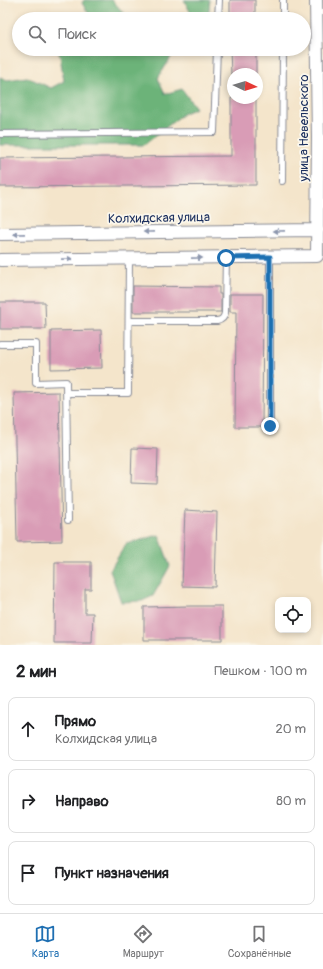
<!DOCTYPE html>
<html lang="ru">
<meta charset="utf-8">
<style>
body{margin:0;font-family:Pangolin,sans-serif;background:#f6f6f6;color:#202124}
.controls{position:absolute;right:12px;bottom:12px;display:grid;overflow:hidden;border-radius:8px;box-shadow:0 2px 6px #0003}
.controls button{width:36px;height:36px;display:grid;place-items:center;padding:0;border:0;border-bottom:1px solid #e0e0e0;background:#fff;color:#202124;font:20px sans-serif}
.compass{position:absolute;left:227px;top:68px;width:36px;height:36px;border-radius:50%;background:#fff;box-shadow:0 2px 6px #0003;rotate:94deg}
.stop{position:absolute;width:12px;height:12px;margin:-9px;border:3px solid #1f6fb2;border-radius:50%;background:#fff}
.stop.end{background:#1f6fb2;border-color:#fff;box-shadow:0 1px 4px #0008}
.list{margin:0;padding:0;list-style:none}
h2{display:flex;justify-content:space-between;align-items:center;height:52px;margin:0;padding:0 16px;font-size:17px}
h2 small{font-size:13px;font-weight:400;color:#757577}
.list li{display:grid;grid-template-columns:26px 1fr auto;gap:12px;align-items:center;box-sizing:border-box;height:64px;margin:0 8px 8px;padding:0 8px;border:1px solid #e0e0e0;border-radius:8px}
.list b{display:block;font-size:15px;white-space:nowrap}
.list p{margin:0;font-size:13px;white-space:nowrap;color:#757577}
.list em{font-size:13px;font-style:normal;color:#757577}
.icon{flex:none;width:22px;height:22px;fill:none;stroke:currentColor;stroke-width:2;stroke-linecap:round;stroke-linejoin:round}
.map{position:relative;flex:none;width:323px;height:645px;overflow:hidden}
.search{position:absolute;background:#fff;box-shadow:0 2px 6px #0003;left:12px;right:12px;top:12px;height:44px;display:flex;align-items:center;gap:10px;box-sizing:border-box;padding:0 14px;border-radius:22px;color:#757577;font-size:15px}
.sheet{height:268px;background:#fff}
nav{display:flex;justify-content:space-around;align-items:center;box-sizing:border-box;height:56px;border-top:1px solid #e0e0e0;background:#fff;font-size:11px;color:#757577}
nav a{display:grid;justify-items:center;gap:2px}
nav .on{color:#1f6fb2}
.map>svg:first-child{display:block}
.forest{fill:#6cb379;stroke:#44716c}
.building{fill:#d99cb6}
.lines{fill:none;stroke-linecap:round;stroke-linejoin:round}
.service-casing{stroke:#888a94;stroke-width:8}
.minor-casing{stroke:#888a94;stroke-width:14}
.service{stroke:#fff;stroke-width:6}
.minor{stroke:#fff;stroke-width:12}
.oneway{fill:#8d97ae}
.route{stroke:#1f6fb2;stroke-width:5}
.labels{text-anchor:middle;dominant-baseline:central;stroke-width:3.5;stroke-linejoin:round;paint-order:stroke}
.street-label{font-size:13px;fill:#1b2f5e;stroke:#fbf7ec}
</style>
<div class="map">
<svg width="323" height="645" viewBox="0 0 323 645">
<rect width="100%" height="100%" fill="#fbf7ec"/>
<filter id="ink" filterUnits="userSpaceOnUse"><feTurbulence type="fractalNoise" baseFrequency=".025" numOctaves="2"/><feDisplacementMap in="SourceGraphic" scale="8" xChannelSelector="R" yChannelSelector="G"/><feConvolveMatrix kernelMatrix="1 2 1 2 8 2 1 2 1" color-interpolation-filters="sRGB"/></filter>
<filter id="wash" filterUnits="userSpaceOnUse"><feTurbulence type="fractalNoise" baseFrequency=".012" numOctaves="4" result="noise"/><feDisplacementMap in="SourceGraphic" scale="16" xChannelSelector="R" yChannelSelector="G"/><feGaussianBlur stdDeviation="0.9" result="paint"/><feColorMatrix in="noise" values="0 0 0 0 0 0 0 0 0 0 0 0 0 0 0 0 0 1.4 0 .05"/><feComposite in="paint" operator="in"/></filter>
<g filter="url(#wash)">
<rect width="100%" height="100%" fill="#f4e5cb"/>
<path class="forest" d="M84 0H112L129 19H92L82 3Z
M184 0H210L208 19H194Z
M57 49H134V53L138 49H168L173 54 158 78 165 94 182 89 196 108 184 113 144 145H0V77L7 80 27 77 51 88 64 81 60 56Z
M159 535 170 566 153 596 142 601 121 602 110 570 126 544Z"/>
<g id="blocks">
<path class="building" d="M230 0H255V19H230Z
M230 49H256V74H231Z
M231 98H256V185L0 187V158L231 156Z
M133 286 219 287V294H221V312H133Z
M230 294H263L262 427H235L236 312H230Z
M0 302H45L46 329H0Z
M101 330 102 368 51 369V331Z
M59 392 62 541 17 542 14 393Z
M132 448 158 449 157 484 131 483Z
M185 510 217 512 215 587 182 586Z
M55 562H91V589H85V613H93L92 643H54Z
M191 606H222V640H144V607Z"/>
</g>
</g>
<g filter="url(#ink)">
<use href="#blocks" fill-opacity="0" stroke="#888a94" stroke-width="1"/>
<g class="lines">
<defs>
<path id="service" d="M218 19 219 0
M283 19V0
M0 134 214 132 217 49
M282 181 283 49
M129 321H217C222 320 224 318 225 313L226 257
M0 344H36V383L66 382 68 520
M66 393H128L129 259
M270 426V257"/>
<path id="minor" d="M0 234 318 230
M0 260 317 256 318 137 316 0"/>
</defs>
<use href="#service" class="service-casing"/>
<use href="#minor" class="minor-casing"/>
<use href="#service" class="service"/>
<use href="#minor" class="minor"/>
</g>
<defs><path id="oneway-solid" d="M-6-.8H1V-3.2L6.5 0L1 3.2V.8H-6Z"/></defs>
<g class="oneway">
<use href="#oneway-solid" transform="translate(279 231) rotate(179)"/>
<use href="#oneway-solid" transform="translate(149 232) rotate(179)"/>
<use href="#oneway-solid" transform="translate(19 234) rotate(179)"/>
<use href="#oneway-solid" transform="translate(197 258) rotate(-1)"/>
<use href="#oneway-solid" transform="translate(67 259) rotate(-1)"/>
</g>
</g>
<g class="lines" filter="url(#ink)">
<path class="route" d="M226 258 270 257V426"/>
</g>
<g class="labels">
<g class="street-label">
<text transform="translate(304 128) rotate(-90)">улица Невельского</text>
<text transform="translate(159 218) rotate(-1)">Колхидская улица</text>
</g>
</g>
</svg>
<div class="controls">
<button><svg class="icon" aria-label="locate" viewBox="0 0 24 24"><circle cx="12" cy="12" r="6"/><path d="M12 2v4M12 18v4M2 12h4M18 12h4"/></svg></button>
</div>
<svg class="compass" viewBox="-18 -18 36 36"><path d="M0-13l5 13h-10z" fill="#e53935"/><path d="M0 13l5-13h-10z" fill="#757577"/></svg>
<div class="stop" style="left:226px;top:258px"></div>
<div class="stop end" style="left:270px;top:426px"></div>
<div class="search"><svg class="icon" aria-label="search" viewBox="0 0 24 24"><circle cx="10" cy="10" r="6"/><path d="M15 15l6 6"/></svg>Поиск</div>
</div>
<section class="sheet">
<h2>2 мин<small>Пешком · 100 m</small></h2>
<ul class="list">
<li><svg class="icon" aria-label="ahead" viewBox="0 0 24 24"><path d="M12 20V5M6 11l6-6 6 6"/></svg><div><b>Прямо</b><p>Колхидская улица</p></div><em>20 m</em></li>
<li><svg class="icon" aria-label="right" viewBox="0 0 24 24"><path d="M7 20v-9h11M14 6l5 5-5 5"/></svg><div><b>Направо</b></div><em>80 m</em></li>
<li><svg class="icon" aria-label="arrive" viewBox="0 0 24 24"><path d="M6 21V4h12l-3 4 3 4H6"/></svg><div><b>Пункт назначения</b></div></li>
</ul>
</section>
<nav>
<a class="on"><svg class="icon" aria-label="map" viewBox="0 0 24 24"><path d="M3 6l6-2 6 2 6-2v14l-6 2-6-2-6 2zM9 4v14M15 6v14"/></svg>Карта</a>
<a><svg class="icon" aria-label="directions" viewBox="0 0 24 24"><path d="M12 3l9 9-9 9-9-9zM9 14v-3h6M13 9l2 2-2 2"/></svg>Маршрут</a>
<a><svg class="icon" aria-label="saved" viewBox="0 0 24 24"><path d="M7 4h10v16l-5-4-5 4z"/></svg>Сохранённые</a>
</nav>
